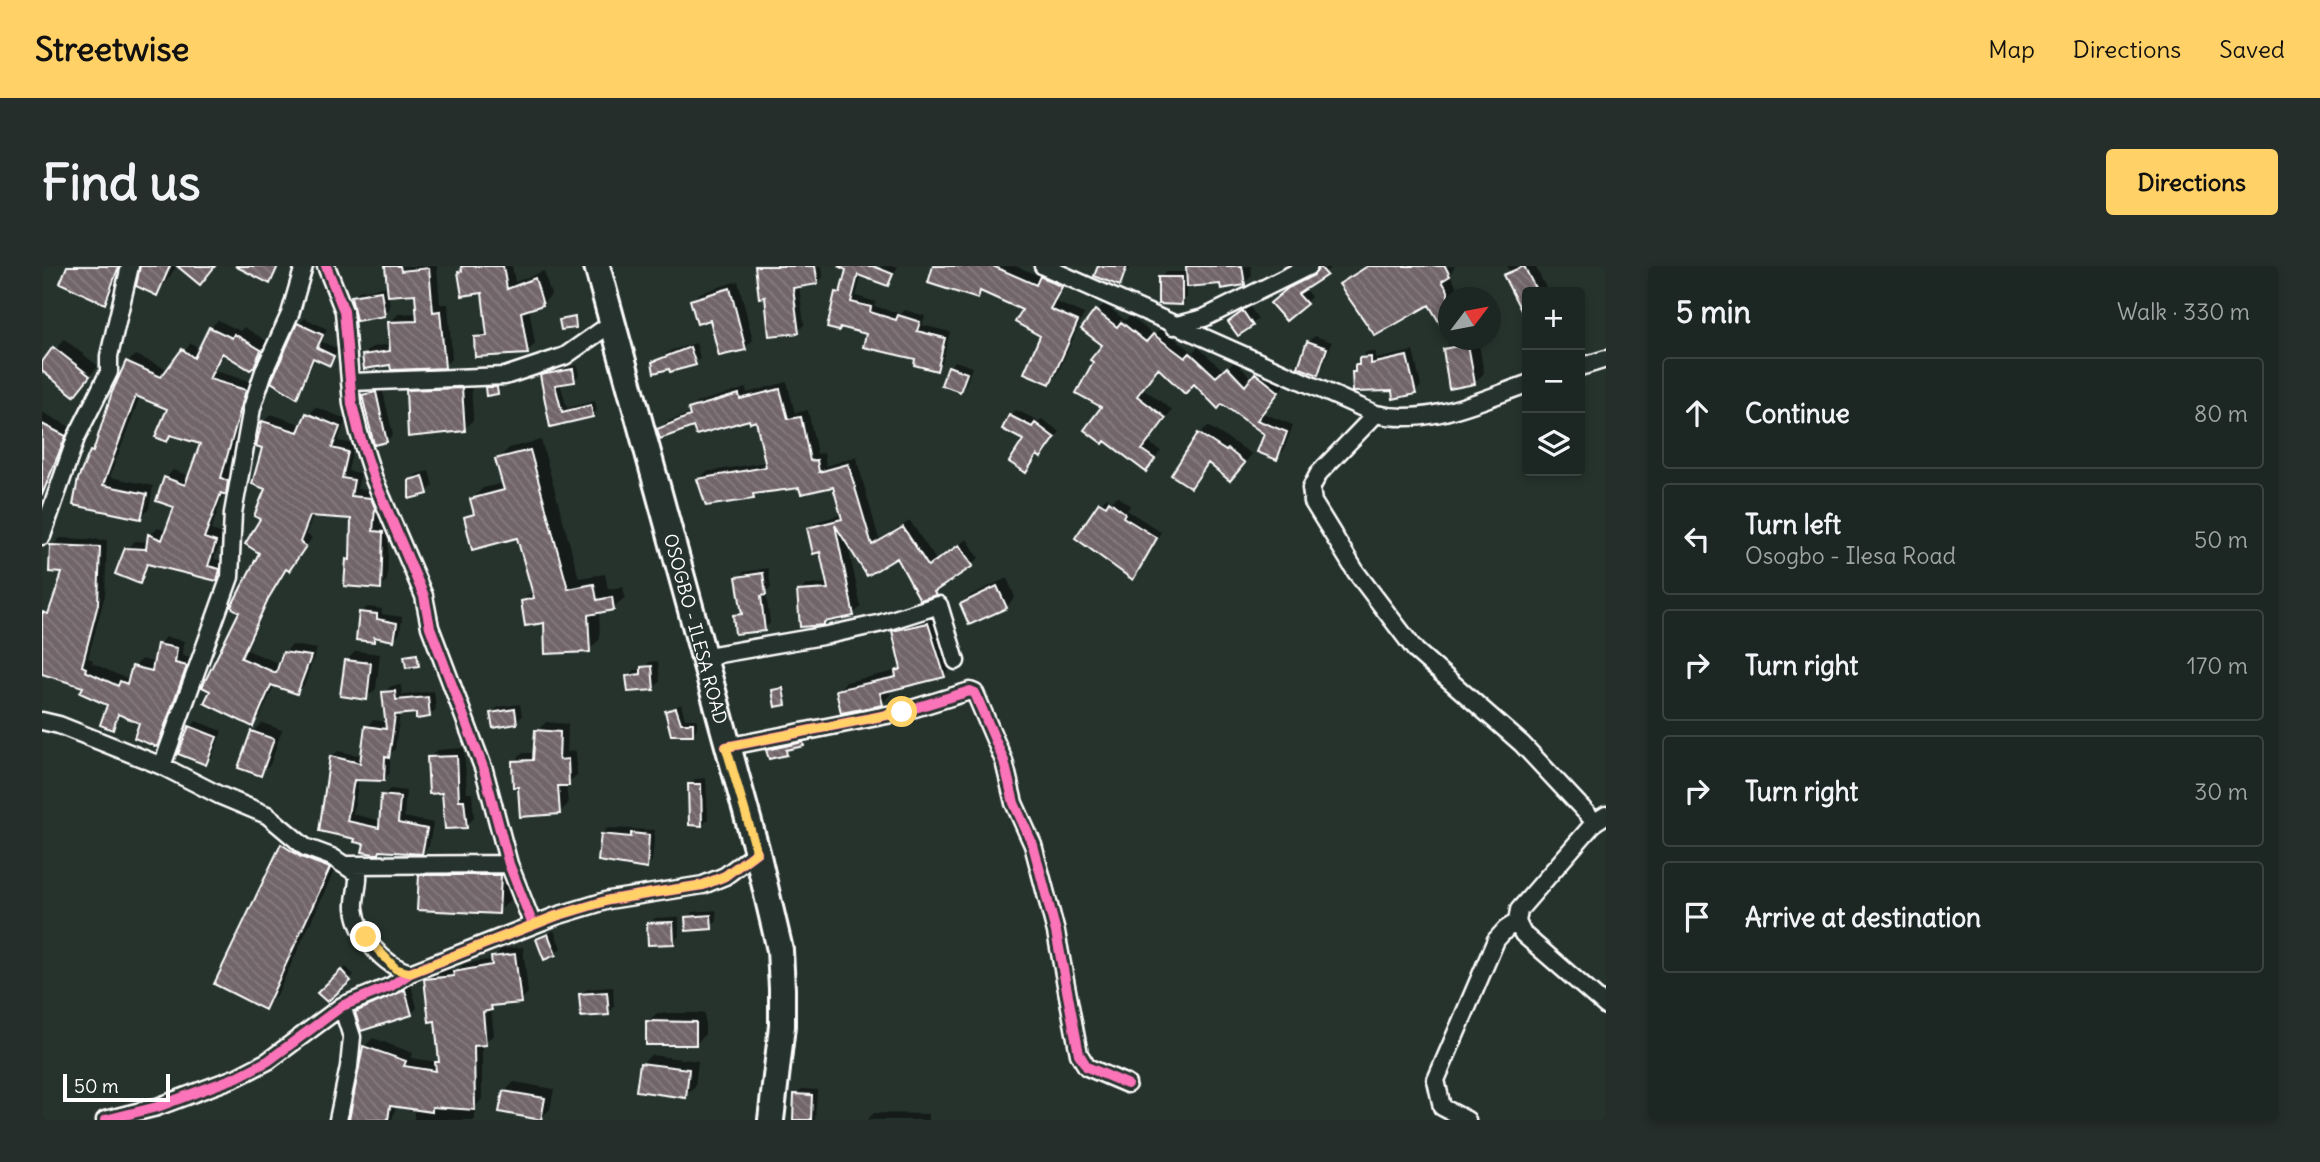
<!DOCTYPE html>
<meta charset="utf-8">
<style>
body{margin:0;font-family:Delius,sans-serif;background:#252e2a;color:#f1f3f6}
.controls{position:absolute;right:21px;top:21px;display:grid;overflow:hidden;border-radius:7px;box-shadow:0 4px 10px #0003}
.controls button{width:63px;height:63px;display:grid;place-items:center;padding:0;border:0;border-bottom:2px solid #3a4340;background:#1c2622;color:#f1f3f6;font:35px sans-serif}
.compass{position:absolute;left:1396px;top:21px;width:63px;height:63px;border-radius:50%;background:#1c2622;box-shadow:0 4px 10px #0003;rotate:58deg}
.scale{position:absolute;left:21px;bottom:18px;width:107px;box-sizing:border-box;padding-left:7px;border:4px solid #fff;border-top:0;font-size:19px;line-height:24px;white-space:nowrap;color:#fff;-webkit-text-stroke:5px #26332d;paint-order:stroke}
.stop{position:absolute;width:21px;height:21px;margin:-16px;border:5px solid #ffd166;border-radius:50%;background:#fff}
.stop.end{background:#ffd166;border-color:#fff;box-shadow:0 2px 7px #0008}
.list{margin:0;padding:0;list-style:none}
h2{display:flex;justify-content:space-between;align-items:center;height:91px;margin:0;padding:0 28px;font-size:30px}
h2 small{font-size:23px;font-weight:400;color:#a0a5a5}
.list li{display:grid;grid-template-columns:46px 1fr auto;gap:21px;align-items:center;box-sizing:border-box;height:112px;margin:0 14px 14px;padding:0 14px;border:2px solid #3a4340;border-radius:7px}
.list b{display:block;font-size:26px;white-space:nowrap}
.list p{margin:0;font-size:23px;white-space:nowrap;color:#a0a5a5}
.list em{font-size:23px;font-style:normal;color:#a0a5a5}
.icon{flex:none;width:38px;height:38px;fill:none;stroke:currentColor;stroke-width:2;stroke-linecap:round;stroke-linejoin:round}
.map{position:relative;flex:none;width:1564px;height:854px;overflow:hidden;border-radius:7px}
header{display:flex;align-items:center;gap:42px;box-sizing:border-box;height:98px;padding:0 35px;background:#ffd166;color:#111}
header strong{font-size:33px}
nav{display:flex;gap:38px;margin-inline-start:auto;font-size:24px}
.intro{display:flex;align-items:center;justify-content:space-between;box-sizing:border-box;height:168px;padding:0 42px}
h1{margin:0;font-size:49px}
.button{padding:18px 32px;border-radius:7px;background:#ffd166;color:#111;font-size:24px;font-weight:700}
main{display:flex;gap:42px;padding:0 42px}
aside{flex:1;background:#1c2622;border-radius:7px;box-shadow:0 4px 10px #0003}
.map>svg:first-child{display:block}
.shadow{fill:#0007}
.building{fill:url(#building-back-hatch);stroke:#fff;stroke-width:2}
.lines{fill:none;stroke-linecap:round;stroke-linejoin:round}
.minor-casing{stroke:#fff;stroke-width:21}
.primary-casing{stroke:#fff;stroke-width:30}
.minor{stroke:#26332d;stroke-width:16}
.primary{stroke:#26332d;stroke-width:24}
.cycleway-casing{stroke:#26332d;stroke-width:15}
.cycleway{stroke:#fb73b8;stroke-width:10}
.route{stroke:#ffd166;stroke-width:9}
.labels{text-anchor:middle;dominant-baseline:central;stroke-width:6;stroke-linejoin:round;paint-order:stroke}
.street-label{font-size:18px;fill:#fff;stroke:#26332d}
</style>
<header>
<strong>Streetwise</strong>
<nav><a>Map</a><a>Directions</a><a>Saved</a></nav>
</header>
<div class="intro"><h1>Find us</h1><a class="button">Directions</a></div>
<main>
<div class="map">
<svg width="1564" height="854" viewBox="0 0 1564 854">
<defs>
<pattern id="building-back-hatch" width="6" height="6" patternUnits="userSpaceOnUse" patternTransform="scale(1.75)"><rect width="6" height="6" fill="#71656a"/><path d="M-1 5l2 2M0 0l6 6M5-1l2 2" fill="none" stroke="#867c80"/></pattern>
</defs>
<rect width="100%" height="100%" fill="#26332d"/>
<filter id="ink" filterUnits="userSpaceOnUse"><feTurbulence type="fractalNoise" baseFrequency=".0143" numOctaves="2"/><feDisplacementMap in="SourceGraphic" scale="14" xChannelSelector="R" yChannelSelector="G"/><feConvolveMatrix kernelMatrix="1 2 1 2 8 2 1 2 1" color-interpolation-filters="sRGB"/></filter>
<g filter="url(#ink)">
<path class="shadow" d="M27 0H81L70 28 62 35Z
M100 0H135L115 28Z
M197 0H239L227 15Z
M345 0H395L398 38H406L410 92 402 100 350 97 321 89 330 81 349 78 348 57 356 48 377 47 375 26 346 28 348 42 342 48 311 31 317 25 347 20Z
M419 0H470L473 16 502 5 509 29 500 38 487 41 493 78 485 86 433 72 446 63 441 25 422 28Z
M714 0H780L781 11 775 17 757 19 762 59 756 65 724 29Z
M801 0H856L846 18 820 8 814 30 834 36 832 40 859 48 863 44 883 50 880 59 908 66 900 97 894 103 827 67 800 60 797 63 795 27 801 20 806 3Z
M893 0H974L1000 11 1007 4 1026 13 1014 36 1042 48 1015 109 1008 116 1000 69 982 43 941 25 935 31Z
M1058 0H1089L1077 18Z
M1145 0H1209L1210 9 1202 18 1145 19V31L1139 37 1118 12 1124 6H1146Z
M1278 0 1290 1 1262 22 1269 31 1263 37 1236 31 1254 17 1275 6Z
M1326 0H1413L1408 9 1421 32H1406V55L1401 58 1388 37 1299 19Z
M1465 0H1493L1506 26H1485V52L1463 10 1468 5Z
M696 15 711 74 703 82 650 35 658 27Z
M1062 38 1083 54 1088 50 1112 69 1119 62 1151 86 1156 81 1182 105 1193 95 1210 113 1221 101 1243 118 1221 147 1251 159 1242 184 1235 192 1224 167 1152 116 1117 101 1101 122 1130 144 1106 176 1119 185 1104 204 1062 140 1063 79 1055 46Z
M1208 41 1216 53 1197 68 1194 50Z
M535 50 534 60 519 54 521 52Z
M263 52 285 63 280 76 297 83 288 98 273 92 260 124 254 129 257 58Z
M176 54 198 65 202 61 226 76 220 91 211 100 182 86 173 105 211 116 186 205 193 207 191 219 182 228 169 264 181 268 172 293 184 295 182 305 174 313 109 297 97 315 85 283 93 275 107 276 108 269 116 262 125 265 134 240 124 212 131 204 148 210 160 177 130 168 125 174 127 142 98 130 68 211 111 220 107 243 99 251 33 237 50 186 86 96 94 89 127 104 149 77 158 83 168 62Z
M1273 70 1290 76 1281 101 1275 107 1258 100 1267 75Z
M22 73 56 100 32 128 0 102Z
M1412 74H1436L1442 107 1432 117 1403 83Z
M654 77 658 92 653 97 611 96 630 84Z
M1371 85 1379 120 1373 126 1351 123 1312 107 1324 86H1334V93Z
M913 95 930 101 924 118 918 124 908 101Z
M535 99 537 109 532 114 518 117 525 142 553 135 555 144 550 149 509 159 500 110 505 105Z
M429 114 431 154 422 164 366 125 375 116Z
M745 116 753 147 766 144 775 188 782 187 784 200 814 191 837 273 868 255 894 294 925 273 937 292 893 327 856 289 805 275 819 341 811 348 785 354 781 357 757 326 764 319 786 317 780 284 766 263 774 256 801 248 792 219 717 225 711 231 657 213 664 206 724 196 715 153 617 164 624 156 649 147 648 143 656 136 704 122 705 127Z
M447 119H457L458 124 455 127 445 122Z
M340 121 351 169 345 175 322 130 328 124Z
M273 141 304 153 296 175 312 178 306 205 319 207 315 223 336 225 340 234 338 259H347L345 314 338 322 306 294 310 290 311 252 272 248 264 268 270 272 232 323 205 384 238 398 242 387 250 379 275 383 262 419 255 426 233 418 218 451 210 459 162 420 200 345 219 286 226 222 221 156 229 148 261 159Z
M974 144 997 155 1000 153 1018 166 984 205V173L968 150Z
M0 146 30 162 10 216 3 224 0 222Z
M1166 160 1210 188 1196 205 1167 196 1149 220 1157 168Z
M499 174 537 312 563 308 566 323 581 321 583 331 571 343 557 345 558 373 547 384 480 335 491 325 476 269 424 252 432 243 430 233 441 222 462 217 455 194 467 182Z
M387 205 391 220 385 226 368 214 375 208Z
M1075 230 1088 240 1085 244 1119 266 1091 312 1059 237 1065 231 1070 235Z
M18 272 65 274 63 329 46 392 51 394 50 397 83 412 90 409 92 401 100 393 113 397 116 379 124 371 142 375 140 389 152 392 123 471 115 479 99 456 80 448 71 462 67 438 44 420 0 408V353L10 339 23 305 10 280Z
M726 302 729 322 724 327 728 357 722 363 693 349 701 343 696 312 702 306Z
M965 312 973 331 964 341 920 338 929 329Z
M325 341 340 343V348L360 351 358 367 352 373 335 370 331 374 319 347Z
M895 350 910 401 902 410 847 423 848 429 840 437 796 424 804 416 854 405 860 399 852 366 860 358Z
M314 385 338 388 334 423 324 432 304 395Z
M377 387 376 399 364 391 367 388Z
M616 395 618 416 612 422 586 410 592 404H601L607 396Z
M359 419 360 429 392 425 394 443 387 450 376 445 358 447 353 483 348 488V507L341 514 317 513 311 548 339 555 341 530 348 523 364 525 362 551 391 557 387 580 380 586 324 577 315 571 279 564 289 491 296 485 321 490 324 461 331 454 345 456 342 427 349 420Z
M743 420 745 435 743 437 731 425Z
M478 438 480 450 474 456 450 447 456 441Z
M639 438 643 453H655V462L650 468 625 445Z
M154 455 180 465 170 491 164 497 149 461Z
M504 456 526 458 525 486 534 485 535 509 524 518 526 538 517 547 477 519 472 496 481 487H493L495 465Z
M220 457 240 464 228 499 218 508 211 466Z
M766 471 761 479 750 481 744 488 726 484 732 478Z
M422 482 425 527H430L432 552 424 560 401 525 387 492 395 484Z
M664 512 666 553 660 559 647 519 653 513Z
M566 562 613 564 610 595 604 601 560 568Z
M253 566 299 590 235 729 222 741 174 718 240 579Z
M391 597H470L469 633 456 646 378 610Z
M674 644 675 655 669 661 645 652 651 646Z
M637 651V670L631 676 607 658 613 652Z
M512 664 519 682 513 688 496 674Z
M481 681 486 727 478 735 454 738 449 742 452 769 440 778V833L433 841V854H372V846L354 840 350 854H306L323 780 331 772 371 787 369 792 396 796 399 793 395 753 384 713 393 705 417 703 421 698 451 693 459 683Z
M304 701 312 709 285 734 277 727Z
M369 719 375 742 369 748 315 747 321 740Z
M571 721 572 741 566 747 539 729 545 723Z
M615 747H663V768L654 778 605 756Z
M609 789 656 795 653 821 643 830 599 798Z
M472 816 512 823 508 843 499 852 463 825Z
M760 823 775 824 773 854H752L754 829Z
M832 847 887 848V854H825Z"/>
<path class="building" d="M25 0H77L63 38 18 17Z
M98 0H128L115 30 94 20Z
M135 0H173L158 19Z
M193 0H236L228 18Z
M343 0H358L359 5 387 2 391 46 398 45 403 102 349 104 348 99 322 103 320 89 348 85 346 56 375 55 373 28 346 30Z
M419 0H461L465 23 493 12 501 39 479 46 486 88 433 91 432 71 445 70 440 27 420 30 416 6 420 5Z
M713 0H773L776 18 751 22 757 67 727 70 723 31 717 32Z
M796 0H831L851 8 846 20 816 9 809 36 829 41 828 46 854 54 856 49 878 56 875 65 903 72 895 105 872 99 873 93 821 81 824 68 798 61 797 65 785 62 793 26 798 27 804 4Z
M891 0H951L994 19 998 10 1020 21 1008 43 1036 55 1008 118 982 107 998 70 973 56 980 44 938 25 936 33 886 17Z
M1056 0H1085L1078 20 1052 10Z
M1144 0H1200L1203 19 1179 23 1178 18 1145 21Z
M1277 0 1285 9 1256 28 1265 38 1244 55 1228 37 1246 22 1272 9Z
M1326 0H1403L1408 10 1400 15 1406 25V71L1387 39 1333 70 1297 18Z
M1482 0 1495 26H1485V56L1461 9Z
M1116 11H1140V39L1116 38Z
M688 22 704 84 677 90 668 54 655 58 648 34Z
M339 25 343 50 314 55 309 30Z
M1053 44 1075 61 1079 56 1104 76 1111 68 1143 92 1148 87 1174 111 1185 101 1203 120 1213 107 1237 126 1215 154 1245 166 1235 194 1215 186 1222 168 1180 138 1176 143 1152 118 1143 128 1116 102 1095 130 1124 152 1100 184 1113 193 1104 206 1063 175 1061 178 1042 164 1059 141 1034 127 1051 96 1048 94 1060 79 1039 63Z
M1201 45 1211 60 1196 70 1186 56Z
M533 51 534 62 519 64 517 54Z
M255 57 281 69 275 82 292 90 288 100 271 92 255 132 229 116Z
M167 61 190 72 192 68 219 84 212 101 208 104 180 87 167 113 204 124 179 212 186 215 184 229 179 227 162 272 174 276 166 300 178 303 175 315 105 298 98 318 73 308 83 282 104 283 106 268 120 274 132 241 114 235 122 211 143 219 158 178 128 169 125 176 113 171 125 143 94 130 61 219 105 228 99 253 31 239 36 213 48 185 51 186 70 126 84 95 119 111 140 83 152 92Z
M1265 75 1285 82 1276 109 1256 101Z
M1426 78 1433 118 1407 123 1401 83Z
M11 81 48 110 32 130 0 105V96Z
M648 81 654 99 628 106 627 103 612 107 610 96Z
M1365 90 1374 128 1351 133 1350 125 1311 126 1310 106H1313V99H1317V92L1329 91V98Z
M906 100 925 107 918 126 899 119Z
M531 103 533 116 513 119 520 146 549 139 551 151 508 161 498 109Z
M443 121H455L456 128 444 130Z
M420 122 423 165 366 171 364 124Z
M738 123 746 153 759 151 768 195 775 194 777 206 806 198 830 279 861 261 886 300 917 279 931 300 892 326 894 329 878 334 855 292 825 310 793 259 812 350 782 356V359L758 361 755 325 786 323 778 286 771 288 765 262 800 253 791 221 759 228 757 222 711 228 712 233 664 240 655 213 724 201 714 155 708 157 707 154 654 169 651 161 618 173 615 163 648 150 646 143 697 128 698 133Z
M334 126 345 176 332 179 320 129Z
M264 147 298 161 290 182 306 186 300 212 312 214 309 230 329 232 333 242 331 265 341 266 339 323 302 320 304 293 308 294 309 253 268 250 258 276 264 280 247 305 244 303 226 333 199 392 234 407 241 386 269 390 255 428 229 419 211 461 162 437 168 425 160 421 197 346 189 341 217 287 203 278 218 253 212 250 223 223 210 218 220 182 214 180 220 155 256 166Z
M967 149 990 161 993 157 1013 172 999 192 995 189 984 207 967 196 981 174 960 163Z
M0 158 24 170 0 229Z
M1156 167 1184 185 1186 183 1203 197 1188 215 1166 197 1149 222 1129 209Z
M488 184 526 323 552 318 555 334 570 331 572 344 546 349 548 386 503 388 502 357 483 360 479 335 492 332 475 272 430 284 422 251 432 248 428 233 462 224 453 193Z
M381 210 386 228 367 233V214Z
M1067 235 1083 247 1081 251 1115 272 1091 314 1033 272 1057 236 1064 240Z
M8 279 58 281 56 338 40 400 44 402 43 405 76 420 78 415 85 418 90 400 110 405 115 378 135 382 133 397 145 400 115 481 92 472 97 457 76 448 71 464 58 459 65 439 38 427 41 421 0 408V346L6 348 20 307 7 306Z
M721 307 724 329 719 330 723 365 693 368 691 349 700 348 694 311Z
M955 320 965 342 927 359 918 338Z
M317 346 335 348V353L355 357 352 375 332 371V376L314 374Z
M886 357 903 411 838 427 841 439 799 447 794 424 854 411 853 405 859 403 850 365Z
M375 388 377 400 364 402 362 390Z
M303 394 329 397 325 434 298 430Z
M610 400 612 424 586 426 584 410 599 408V401Z
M741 422 744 439 733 441 730 424Z
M353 425 354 434 386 431 388 451 374 453V447L353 449 347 492 343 491 342 515 312 514 305 555 337 562 339 529 358 531 356 557 385 563 380 588 338 585 337 588H332L320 586 322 578 312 576 313 573 277 565 288 490 318 497 323 460 344 463 340 426Z
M634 442 639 457H651V469H629L623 445Z
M473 443 475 458 451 462 448 447Z
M147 460 175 471 164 499 136 488Z
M493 464 518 466 517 494 526 493 527 520H516L518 548 478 551 476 521H471L470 495 491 494Z
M209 465 232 473 219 510 196 502Z
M761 476 762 480 744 484 745 489 727 493 724 484Z
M415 490 417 534H422L425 562 403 563 400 527 387 528 385 491Z
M646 518H659L660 560 647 559Z
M589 567 607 569 605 603 556 595 559 568 589 571Z
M239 578 259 591 288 602 223 744 172 718Z
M377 609H459L457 648 375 644Z
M669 649 670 663 644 665 643 651Z
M631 656 632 678 606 679 605 657Z
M506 668 514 689 502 694 494 673Z
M473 688 479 737 449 740 450 744 441 746 444 779 432 780 433 844 390 841V846L348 840 346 854H307L321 780 364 795 362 800 394 805 393 796H397L393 755 387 756 382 713 412 710 411 706 450 699 449 691Z
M299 704 309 715 285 736 275 727Z
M363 724 370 749 319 765 313 746Z
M565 726 567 749 539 751 537 728Z
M604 755 654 756V779H604Z
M598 797 647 803 644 832 594 825Z
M461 825 503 832 499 854 457 846Z
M752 828 770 829 769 854H751Z"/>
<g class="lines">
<defs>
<path id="minor" d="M284 0 302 45 310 138 317 167 332 213 382 330 388 361 442 504 467 598 491 659
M1001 0 1334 148C1387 160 1436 135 1485 118
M1131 60 1162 52 1267 0
M1538 101 1564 93
M310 116 463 110 523 90 570 57
M1334 148 1277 207 1269 222 1271 236 1314 306 1374 385 1480 478 1553 556
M0 270 34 172 67 106V90L88 0
M660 391 786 369 840 357 897 339 914 395
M0 455 17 459 120 500 177 529 225 549 263 581 290 591 316 608C317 619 312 631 313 642 316 670 341 699 368 707
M684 481 860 446 928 425 933 427 962 495 972 537 991 579 1014 666 1037 788 1045 801 1085 818
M120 500 188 311 191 247 210 142 222 105 248 48 262 0
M1564 549 1553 556 1477 644 1475 656 1481 668 1564 740
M306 599 467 598
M63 854 115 841 195 811 226 795 300 740 349 720 368 707 514 650 567 634 661 619 683 610 715 586
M296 854 307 801 310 771 300 740
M1425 854 1400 841 1394 814 1454 674 1464 663 1475 656"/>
<g id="primary">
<path id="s1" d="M555 0 715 586 738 684 740 723V760L729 854"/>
</g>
</defs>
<use href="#minor" class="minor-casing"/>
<use href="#primary" class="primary-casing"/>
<use href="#minor" class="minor"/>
<use href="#primary" class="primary"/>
<defs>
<path id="cycleway" d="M284 0 302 45 310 138 317 167 332 213 382 330 388 361 442 504 467 598 491 659
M684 481 860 446 928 425 933 427 962 495 972 537 991 579 1014 666 1037 788 1045 801 1085 818
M63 854 115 841 195 811 226 795 300 740 349 720 368 707 514 650 567 634 661 619 683 610 715 586"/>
</defs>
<use href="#cycleway" class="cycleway-casing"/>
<use href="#cycleway" class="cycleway"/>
</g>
</g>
<g class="lines" filter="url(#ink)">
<path class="route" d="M324 671 354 703 368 707 514 650 567 634 661 619 683 610 715 586 684 481 860 446"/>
</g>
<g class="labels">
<g class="street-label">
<text stroke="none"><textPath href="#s1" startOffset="376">OSOGBO - ILESA ROAD</textPath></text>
</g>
</g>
</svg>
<div class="controls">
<button>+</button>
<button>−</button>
<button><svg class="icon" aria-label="layers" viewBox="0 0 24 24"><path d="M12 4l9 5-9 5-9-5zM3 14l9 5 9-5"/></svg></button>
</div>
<svg class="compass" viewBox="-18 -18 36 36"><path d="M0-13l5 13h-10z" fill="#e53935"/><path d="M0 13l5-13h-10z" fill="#a0a5a5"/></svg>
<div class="scale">50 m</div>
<div class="stop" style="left:860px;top:446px"></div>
<div class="stop end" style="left:324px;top:671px"></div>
</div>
<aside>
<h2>5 min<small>Walk · 330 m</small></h2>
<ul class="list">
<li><svg class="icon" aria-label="ahead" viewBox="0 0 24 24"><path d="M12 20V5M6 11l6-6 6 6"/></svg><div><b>Continue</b></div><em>80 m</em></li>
<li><svg class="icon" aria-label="left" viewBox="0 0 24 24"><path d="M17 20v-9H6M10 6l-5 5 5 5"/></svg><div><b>Turn left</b><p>Osogbo - Ilesa Road</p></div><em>50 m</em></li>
<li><svg class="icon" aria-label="right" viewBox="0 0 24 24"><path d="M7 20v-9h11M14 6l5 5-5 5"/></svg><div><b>Turn right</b></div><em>170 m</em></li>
<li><svg class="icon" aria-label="right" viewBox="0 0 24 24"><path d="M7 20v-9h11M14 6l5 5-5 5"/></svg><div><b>Turn right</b></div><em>30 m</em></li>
<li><svg class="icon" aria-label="arrive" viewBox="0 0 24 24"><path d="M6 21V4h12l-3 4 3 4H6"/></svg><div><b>Arrive at destination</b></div></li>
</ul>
</aside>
</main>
